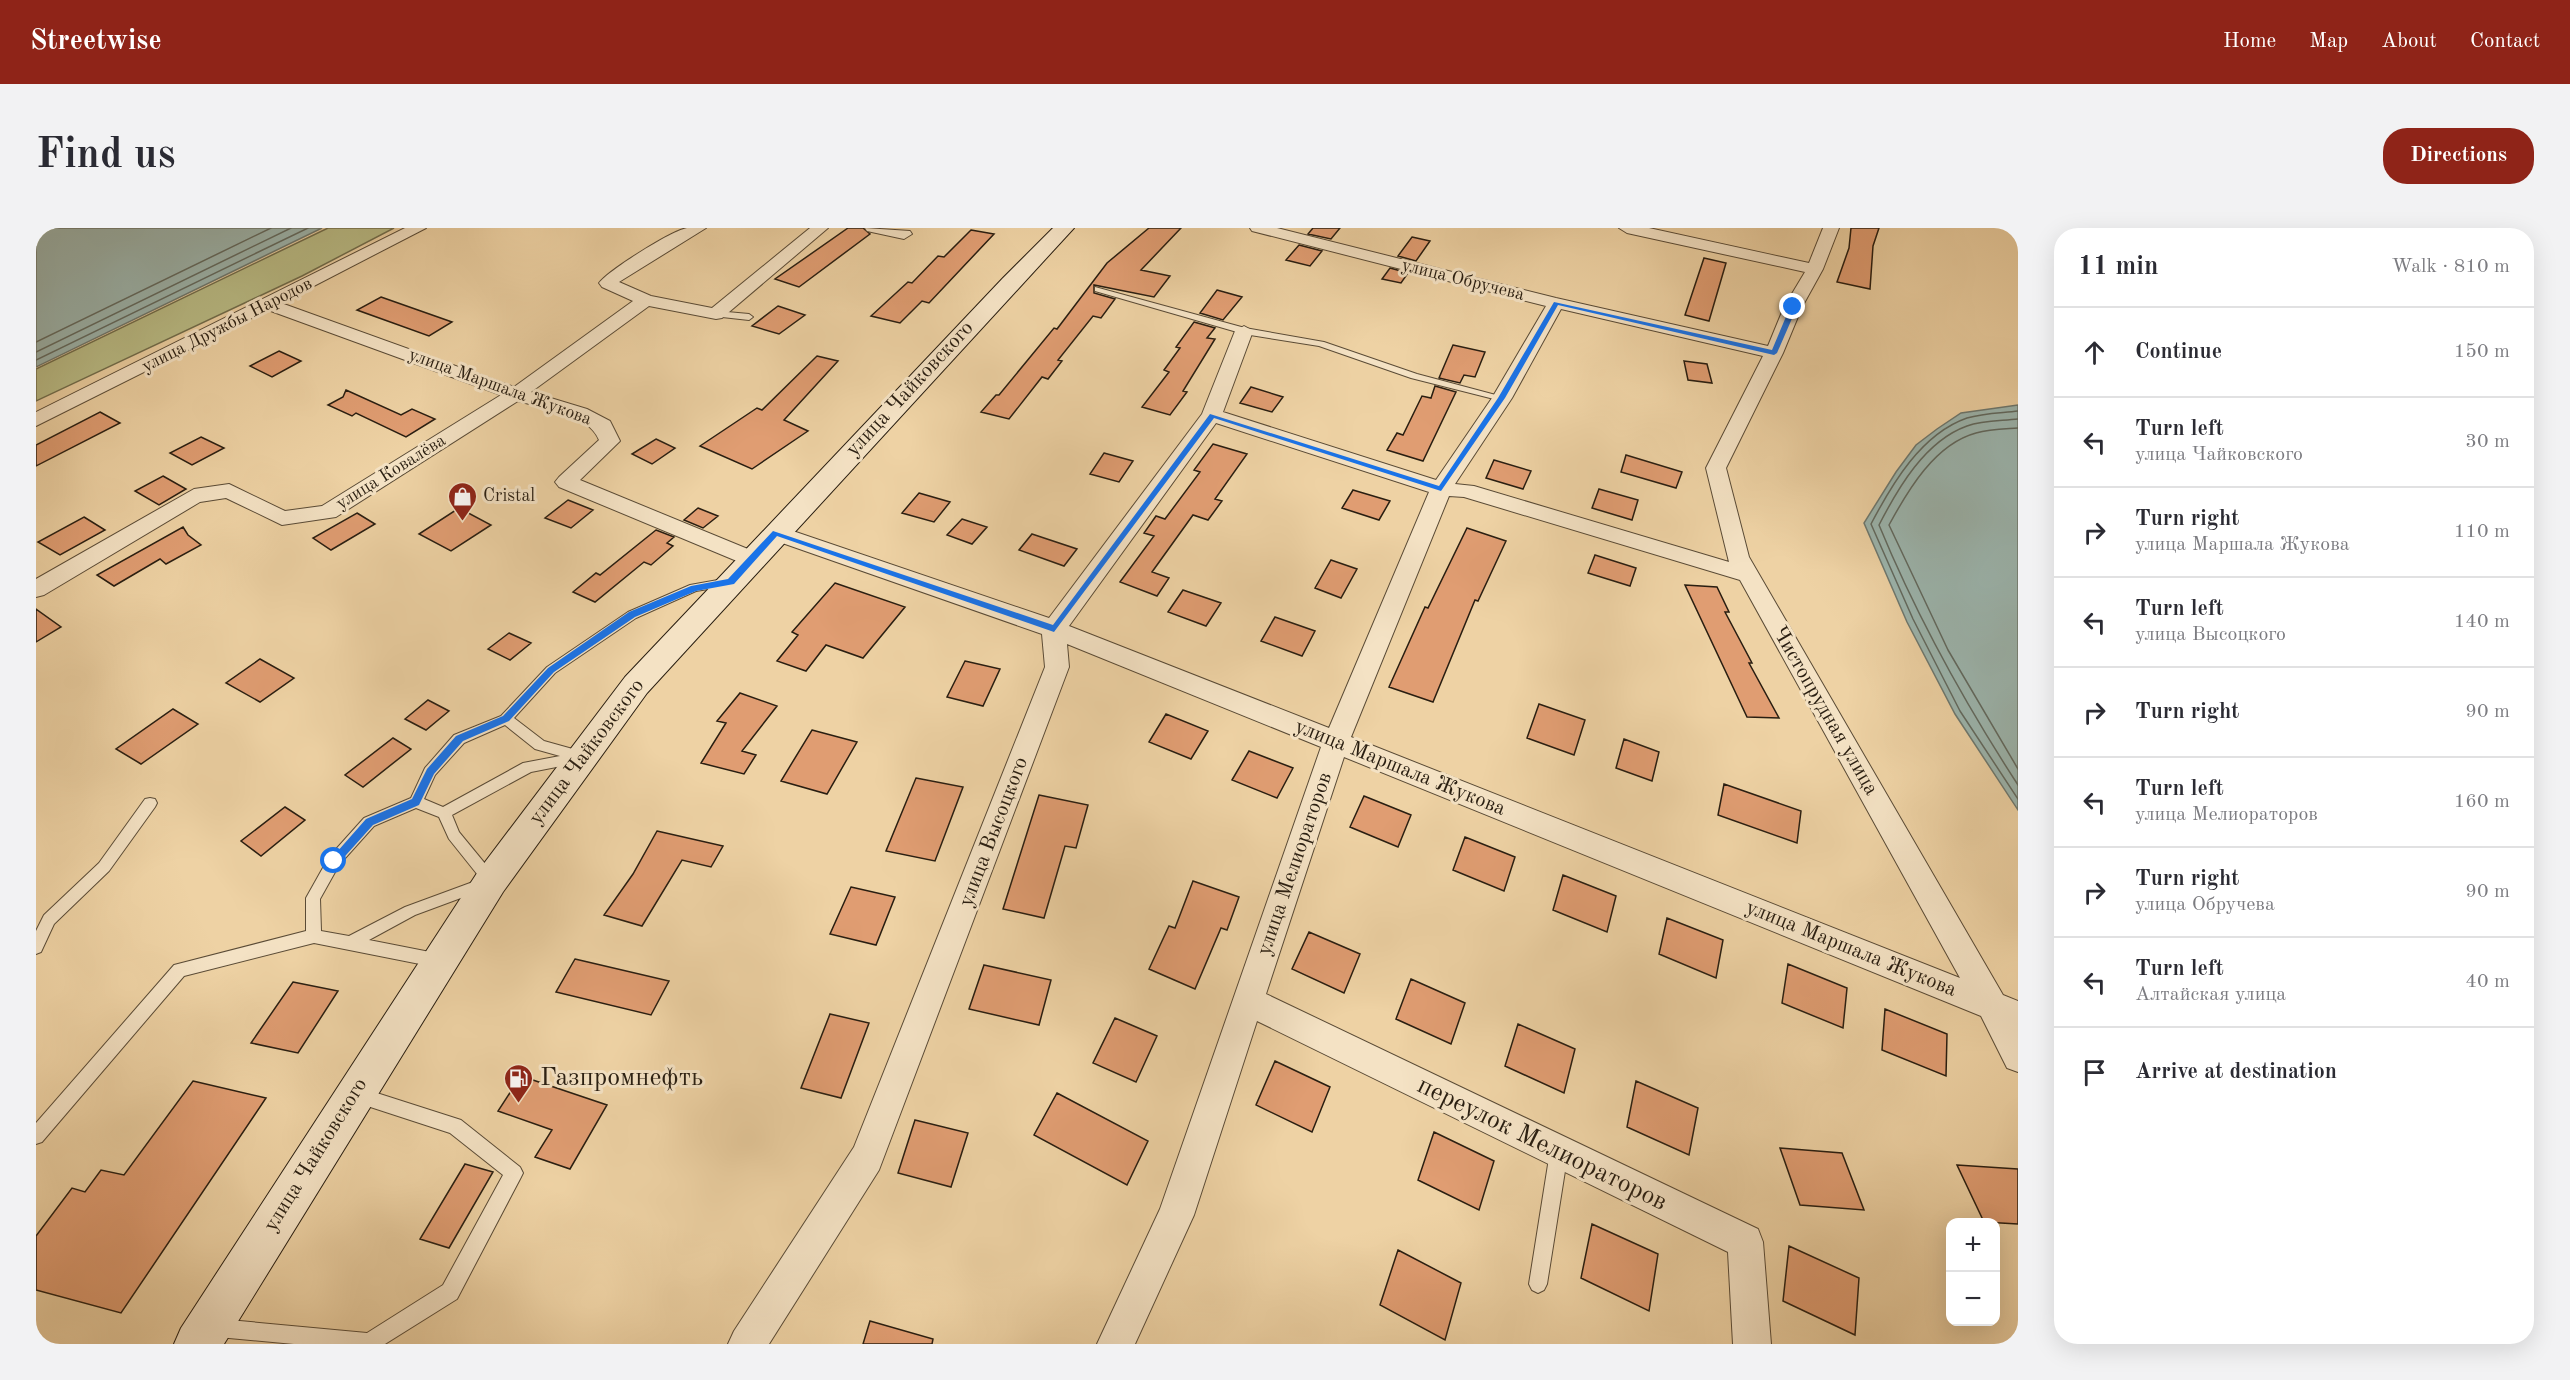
<!DOCTYPE html>
<meta charset="utf-8">
<style>
body{margin:0;font-family:"Old Standard TT",serif;background:#f2f2f3;color:#2b2b33}
.controls{position:absolute;right:18px;bottom:18px;display:grid;overflow:hidden;border-radius:12px;box-shadow:0 6px 24px #0002}
.controls button{width:54px;height:54px;display:grid;place-items:center;padding:0;border:0;border-bottom:2px solid #e1e1e2;background:#fff;color:#2b2b33;font:30px sans-serif}
.stop{position:absolute;width:18px;height:18px;margin:-14px;border:4px solid #1a73e8;border-radius:50%;background:#fff}
.stop.end{background:#1a73e8;border-color:#fff;box-shadow:0 2px 6px #0008}
.list{margin:0;padding:0;list-style:none}
h2{display:flex;justify-content:space-between;align-items:center;height:78px;margin:0;padding:0 24px;font-size:26px}
h2 small{font-size:20px;font-weight:400;color:#7c7c81}
.list li{display:grid;grid-template-columns:39px 1fr auto;gap:18px;align-items:center;box-sizing:border-box;height:90px;padding:0 24px;border-top:2px solid #e1e1e2}
.list b{display:block;font-size:22px;white-space:nowrap}
.list p{margin:0;font-size:20px;white-space:nowrap;color:#7c7c81}
.list em{font-size:20px;font-style:normal;color:#7c7c81}
.icon{flex:none;width:33px;height:33px;fill:none;stroke:currentColor;stroke-width:2;stroke-linecap:round;stroke-linejoin:round}
.map{position:relative;flex:none;width:1982px;height:1116px;overflow:hidden;border-radius:24px}
header{display:flex;align-items:center;gap:36px;box-sizing:border-box;height:84px;padding:0 30px;background:#8f2418;color:#fff}
header strong{font-size:28px}
nav{display:flex;gap:33px;margin-inline-start:auto;font-size:21px}
.intro{display:flex;align-items:center;justify-content:space-between;box-sizing:border-box;height:144px;padding:0 36px}
h1{margin:0;font-size:42px}
.button{padding:15px 27px;border-radius:24px;background:#8f2418;color:#fff;font-size:21px;font-weight:700}
main{display:flex;gap:36px;padding:0 36px}
aside{flex:1;background:#fff;border-radius:24px;box-shadow:0 6px 24px #0002}
.map>svg:first-child{display:block}
.green{fill:#b9bc86;stroke:#716d4c;stroke-width:1.5}
.water{fill:#9cb6af;stroke:#6e7970;stroke-width:1.5}
.lines{fill:none;stroke-linecap:round;stroke-linejoin:round}
.shore{stroke:#626a60;stroke-width:1.5}
.building{fill:#e09d72;stroke:#291e11;stroke-width:1.5}
.lane-casing{stroke:#5a4b36;stroke-width:2}
.street-casing{stroke:#5a4b36;stroke-width:2}
.secondary-casing{stroke:#291e11;stroke-width:2}
.lane{fill:#f4e2c4;fill-rule:evenodd}
.street{fill:#f4e2c4;fill-rule:evenodd}
.secondary{fill:#f4e2c4;fill-rule:evenodd}
.route{fill:#1a73e8}
.labels{text-anchor:middle;dominant-baseline:central;stroke-width:6;stroke-linejoin:round;paint-order:stroke}
.far-street-label{font-size:18px;fill:#291e11;stroke:#f4e2c4}
.far-poi-label{font-size:18px;fill:#291e11;stroke:#f4e2c4;text-anchor:start}
.street-label{font-size:21px;fill:#291e11;stroke:#f4e2c4}
.near-poi-label{font-size:26px;fill:#291e11;stroke:#f4e2c4;text-anchor:start}
.near-street-label{font-size:26px;fill:#291e11;stroke:#f4e2c4}
</style>
<header>
<strong>Streetwise</strong>
<nav><a>Home</a><a>Map</a><a>About</a><a>Contact</a></nav>
</header>
<div class="intro"><h1>Find us</h1><a class="button">Directions</a></div>
<main>
<div class="map">
<svg width="1982" height="1116" viewBox="0 0 1982 1116">
<rect width="100%" height="100%" fill="#eed2a4"/>
<filter id="stains"><feTurbulence type="fractalNoise" baseFrequency=".00333" numOctaves="4"/><feColorMatrix values="0 0 0 0 .2 0 0 0 0 .09 0 0 0 0 .02 0 0 0 .5 -.17"/></filter>
<radialGradient id="worn" r=".72"><stop offset=".6" stop-color="#630" stop-opacity="0"/><stop offset="1" stop-color="#630" stop-opacity=".3"/></radialGradient>
<path class="green" d="M292 0H358L266 48 0 173V141Z"/>
<path class="water" d="M0 0H286L0 139Z
M1982 177V582L1919 486 1871 394 1828 295 1860 244 1880 217 1901 201 1925 185Z"/>
<g class="lines">
<path class="shore" d="M0 114 235 0
M0 124 255 0
M0 132 272 0
M1982 183C1965 185 1947 185 1931 190 1885 206 1856 256 1835 296L1877 391 1924 483 1982 571
M1982 191C1965 193 1947 192 1931 198 1889 213 1862 260 1843 297 1881 389 1928 474 1982 557
M1982 200C1968 201 1954 201 1940 205 1899 216 1872 262 1853 297L1912 422 1982 541"/>
</g>
<path class="building" d="M812 0H827L834 6 763 59 739 51Z
M1113 0H1145L1105 42 1134 48 1118 69 1058 57V65L1079 71 1065 90 1057 88 1022 132 1026 133 1012 151 1006 149 973 191 945 184 960 167H963L1018 100 1021 101 1071 35Z
M1277 0H1304L1295 11 1272 6Z
M1815 0H1843L1837 18 1834 61 1801 54 1813 20Z
M935 2 958 6 893 75 886 73 864 95 835 88 872 54 876 55 902 28 908 29Z
M1376 9 1394 13 1380 33 1362 28Z
M1263 17 1286 23 1274 38 1250 32Z
M1668 30 1690 35 1673 93 1649 87Z
M1354 40 1372 45 1365 55 1346 51Z
M1181 62 1206 69 1187 92 1164 85Z
M345 69 416 94 393 108 321 82Z
M742 78 769 87 743 106 716 98Z
M1158 94 1179 100 1171 110 1179 111 1147 163 1151 164 1134 187 1106 179 1133 144 1128 142 1144 120 1140 119Z
M1417 117 1449 124 1439 149 1428 147 1424 155 1403 150Z
M243 123 265 133 236 149 214 138Z
M781 128 802 133 748 192 772 203 716 241 664 218 721 180 726 182Z
M1648 133 1671 136 1676 155 1652 152Z
M1399 158 1420 164 1387 233 1351 222 1361 205 1367 207 1386 168 1395 170Z
M1215 159 1247 169 1236 184 1204 175Z
M310 162 365 187 376 181 399 191 370 209 320 185 316 188 292 177 307 169Z
M64 184 84 195 0 238V217Z
M165 209 188 220 156 237 134 225Z
M620 211 639 220 616 236 596 226Z
M1177 216 1211 226 1179 271 1186 273 1172 292 1157 287 1116 344 1133 350 1121 368 1084 354 1118 308 1108 305 1120 288 1129 291 1164 244 1158 242Z
M1068 225 1097 233 1083 254 1054 246Z
M1590 227 1646 244 1640 260 1585 244Z
M1458 232 1495 243 1487 261 1450 250Z
M127 248 150 261 123 277 99 263Z
M1563 261 1602 272 1596 292 1556 280Z
M1317 262 1354 273 1343 292 1306 280Z
M883 265 914 274 898 294 866 285Z
M532 272 557 282 535 300 509 290Z
M423 280 455 297 415 323 383 306Z
M662 280 682 288 667 300 648 292Z
M321 285 339 296 295 322 277 310Z
M48 289 69 302 24 327 2 314Z
M926 291 951 299 936 316 911 307Z
M147 299 152 307 165 317 130 336 124 331 78 358 61 347Z
M1431 300 1470 313 1442 373 1439 372 1397 474 1353 459 1389 379 1392 380Z
M620 302 638 309 631 315 637 318 615 337 608 334 559 374 537 364 560 345 564 347Z
M996 306 1041 321 1028 338 983 322Z
M1559 327 1600 340 1594 358 1552 345Z
M1295 332 1321 341 1305 370 1279 360Z
M799 355 869 379 827 430 790 417 770 443 741 433 762 407 756 404Z
M1649 357 1681 359 1693 384H1689L1716 435H1713L1743 490 1711 489Z
M1147 362 1185 375 1170 398 1132 384Z
M0 381 25 399 0 414Z
M1239 389 1279 403 1266 428 1225 413Z
M473 405 495 415 474 432 452 421Z
M224 431 258 450 224 474 190 455Z
M929 433 964 441 947 478 911 469Z
M704 465 741 478 706 523 720 527 708 546 665 535 690 495 681 493Z
M392 472 413 483 390 502 369 491Z
M1503 476 1549 492 1538 527 1491 510Z
M137 481 162 496 105 536 80 521Z
M1130 486 1172 503 1155 531 1113 514Z
M776 502 821 514 791 566 745 553Z
M357 510 375 521 327 559 309 547Z
M1588 511 1623 524 1616 553 1580 540Z
M1213 523 1257 540 1241 570 1196 552Z
M880 550 927 559 899 633 850 623Z
M1688 556 1765 583 1761 615 1682 587Z
M1003 567 1052 577 1040 620 1029 618 1008 690 967 681Z
M1328 568 1375 587 1362 619 1314 599Z
M249 579 269 592 225 628 205 613Z
M621 603 687 618 675 639 646 632 606 698 568 687 597 646Z
M1429 609 1479 629 1468 663 1417 642Z
M1527 647 1580 668 1571 704 1517 682Z
M1157 653 1203 669 1191 702 1185 700 1159 761 1113 741 1133 698 1139 700Z
M815 659 859 669 840 717 794 706Z
M1631 690 1687 712 1680 750 1623 726Z
M1273 704 1324 726 1308 765 1256 741Z
M539 731 633 753 615 787 520 764Z
M1752 736 1811 760 1807 800 1746 775Z
M948 737 1015 752 1003 797 933 781Z
M1375 751 1429 775 1415 816 1360 791Z
M257 754 302 763 262 825 215 815Z
M1849 781 1911 806 1910 848 1846 822Z
M794 786 833 795 805 870 765 860Z
M1079 790 1121 808 1100 854 1057 835Z
M1482 796 1539 821 1528 865 1469 838Z
M1239 833 1294 859 1276 904 1220 877Z
M485 848 571 877 534 941 499 929 516 902 462 883Z
M157 853 230 870 85 1085 0 1062V1008L36 960 49 964 65 942 88 947Z
M1600 853 1662 880 1653 927 1591 899Z
M1021 865 1112 913 1091 957 998 907Z
M879 892 932 905 915 959 862 945Z
M1398 904 1458 933 1443 982 1382 952Z
M1744 920 1806 925 1828 982 1764 977Z
M429 936 457 944 413 1020 384 1011Z
M1921 937 1982 941V996L1948 994Z
M1556 996 1622 1026 1613 1083 1545 1050Z
M1753 1018 1823 1050 1819 1107 1747 1073Z
M1362 1022 1425 1055 1409 1112 1344 1077Z
M834 1093 897 1111 896 1116H827Z"/>
<g class="lines">
<defs>
<path id="lane" d="M1059 59 1209 100 1288 114 1381 146 1471 170 1466 173 1375 150 1283 118 1208 106 1059 63Z
M680 83 713 86 717 89 713 92 677 88 676 86Z
M693 350 699 354 697 357 660 363 600 390 519 445 478 490 508 513 551 525 553 529 546 534 495 544 416 587 423 604 460 649 462 653 460 657 379 687 333 712 404 726 409 728 412 733 409 738 404 740 278 715 148 748 6 914 0 916V895L138 737 270 703V670L293 629 328 590 375 570 389 540 418 507 465 488 511 439 592 384 654 357ZM469 497 499 521 524 528 487 535 407 579 388 571 399 547 428 515ZM380 580 403 589 413 611 445 651 369 679 313 708 285 703 284 671 303 637 338 598Z
M114 570 119 571 121 575 119 579 73 643 18 696 5 724 0 726V703L8 687 63 635 109 571Z
M322 859 425 892 484 939 487 945 484 951 421 1071 349 1116H258L182 1109 175 1107 173 1100 175 1093 182 1091 331 1105 407 1057 467 947 414 905 316 873 314 867 316 861Z
M1523 915 1529 918 1532 924 1511 1056 1508 1062 1502 1065 1496 1062 1493 1056 1514 924 1517 918Z"/>
<path id="street" d="M369 0H390L245 75 478 159 597 73 566 59 563 55C573 42 635 3 651 0 657 0 664 0 670 0L583 54 615 68 676 80 774 0H792L686 90 680 91 613 78 495 164 551 181 574 193 584 213 544 252 724 326 727 331 724 336 716 338 708 336 523 259 519 254 523 249 563 212C552 185 508 181 482 173L300 289 246 297 190 270 164 274 8 367 0 369V351L158 261 193 256 249 283 286 278 465 167 232 82 0 198V184Z
M829 0 874 3 876 6 868 11 831 3Z
M1214 0H1241L1520 70 1732 118 1748 79 1769 44 1591 5 1583 0H1613L1773 35 1787 0H1803L1787 41 1766 79 1747 125 1690 240 1713 329 1967 767 1982 773V844L1971 840 1945 788 1308 529 1230 766 1722 1001 1727 1014 1735 1116H1697L1692 1024 1221 793 1158 987 1099 1116H1061L1124 981 1285 519 1031 416 1033 439 843 942 733 1116H692L698 1103 818 919 1009 439 1006 406 732 310 729 305 732 300H748L1013 390 1166 186 1199 103 1208 98 1217 103 1187 184 1400 252 1456 170 1510 78 1216 3ZM1525 81 1727 128 1670 240 1693 334 1438 258 1419 256 1476 170ZM1180 195 1393 264 1293 500 1033 398ZM1413 268 1428 269 1704 352 1924 750 1315 509Z"/>
<path id="secondary" d="M1017 0H1038L611 465 467 664 188 1116H138L145 1100 443 642 589 449 967 50Z"/>
</defs>
<use href="#lane" class="lane-casing"/>
<use href="#street" class="street-casing"/>
<use href="#secondary" class="secondary-casing"/>
<use href="#lane" class="lane"/>
<use href="#street" class="street"/>
<use href="#secondary" class="secondary"/>
</g>
<path class="route" d="M1518 74 1736 122 1754 79H1761L1741 125 1738 127 1522 77 1469 170 1405 263 1178 190 1018 404 741 308 698 356 660 363 599 389 518 444 473 493 427 513 398 546 383 577 337 597 302 636H295L293 633 330 591 376 571 391 541 420 508 467 488 512 440 593 384 655 358 692 351 737 303 1017 397 1174 186 1403 258 1462 170Z"/>
<defs>
<symbol id="shop-pin" viewBox="-11 -11 22 30"><path d="M0 17L-7.5 6A9.5 9.5 0 1 1 7.5 6Z" fill="#8f2418" stroke="#f4e2c4"/><path d="M-5-2.5h2.3a2.7 3.5 0 0 1 5.4 0H5L5.5 6h-11ZM-1.5-2.5h3a1.5 2.3 0 0 0-3 0Z" fill="#fff"/></symbol>
<symbol id="fuel-pin" viewBox="-11 -11 22 30"><path d="M0 17L-7.5 6A9.5 9.5 0 1 1 7.5 6Z" fill="#8f2418" stroke="#f4e2c4"/><path d="M-5.5-6h7V0h2V4h1.3V-2.5L3-4.5l.8-.8L6-3V5H2.5V1h-1V6h-7ZM-4.2-4.7v3.2H.2V-4.7Z" fill="#fff"/></symbol>
</defs>
<g fill-rule="evenodd">
<use href="#shop-pin" x="410" y="252" width="33" height="45"/>
<use href="#fuel-pin" x="466" y="834" width="33" height="45"/>
</g>
<g class="labels">
<g class="far-street-label">
<text transform="translate(1427 52) rotate(14)">улица Обручева</text>
<text transform="translate(191 97) rotate(-27)">улица Дружбы Народов</text>
<text transform="translate(464 159) rotate(20)">улица Маршала Жукова</text>
<text transform="translate(355 244) rotate(-32)">улица Ковалёва</text>
</g>
<g class="far-poi-label">
<text x="447" y="268">Cristal</text>
</g>
<g class="street-label">
<text transform="translate(874 161) rotate(-47)">улица Чайковского</text>
<text transform="translate(1789 483) rotate(60)">Чистопрудная улица</text>
<text transform="translate(551 524) rotate(-53)">улица Чайковского</text>
<text transform="translate(1364 540) rotate(22)">улица Маршала Жукова</text>
<text transform="translate(958 604) rotate(-69)">улица Высоцкого</text>
<text transform="translate(1259 636) rotate(-71)">улица Мелиораторов</text>
<text transform="translate(1815 721) rotate(22)">улица Маршала Жукова</text>
<text transform="translate(280 927) rotate(-58)">улица Чайковского</text>
</g>
<g class="near-poi-label">
<text x="504" y="850">Газпромнефть</text>
</g>
<g class="near-street-label">
<text transform="translate(1506 916) rotate(26)">переулок Мелиораторов</text>
</g>
</g>
<rect width="100%" height="100%" filter="url(#stains)"/>
<rect width="100%" height="100%" fill="url(#worn)"/>
</svg>
<div class="controls">
<button>+</button>
<button>−</button>
</div>
<div class="stop" style="left:298px;top:633px"></div>
<div class="stop end" style="left:1757px;top:79px"></div>
</div>
<aside>
<h2>11 min<small>Walk · 810 m</small></h2>
<ul class="list">
<li><svg class="icon" aria-label="ahead" viewBox="0 0 24 24"><path d="M12 20V5M6 11l6-6 6 6"/></svg><div><b>Continue</b></div><em>150 m</em></li>
<li><svg class="icon" aria-label="left" viewBox="0 0 24 24"><path d="M17 20v-9H6M10 6l-5 5 5 5"/></svg><div><b>Turn left</b><p>улица Чайковского</p></div><em>30 m</em></li>
<li><svg class="icon" aria-label="right" viewBox="0 0 24 24"><path d="M7 20v-9h11M14 6l5 5-5 5"/></svg><div><b>Turn right</b><p>улица Маршала Жукова</p></div><em>110 m</em></li>
<li><svg class="icon" aria-label="left" viewBox="0 0 24 24"><path d="M17 20v-9H6M10 6l-5 5 5 5"/></svg><div><b>Turn left</b><p>улица Высоцкого</p></div><em>140 m</em></li>
<li><svg class="icon" aria-label="right" viewBox="0 0 24 24"><path d="M7 20v-9h11M14 6l5 5-5 5"/></svg><div><b>Turn right</b></div><em>90 m</em></li>
<li><svg class="icon" aria-label="left" viewBox="0 0 24 24"><path d="M17 20v-9H6M10 6l-5 5 5 5"/></svg><div><b>Turn left</b><p>улица Мелиораторов</p></div><em>160 m</em></li>
<li><svg class="icon" aria-label="right" viewBox="0 0 24 24"><path d="M7 20v-9h11M14 6l5 5-5 5"/></svg><div><b>Turn right</b><p>улица Обручева</p></div><em>90 m</em></li>
<li><svg class="icon" aria-label="left" viewBox="0 0 24 24"><path d="M17 20v-9H6M10 6l-5 5 5 5"/></svg><div><b>Turn left</b><p>Алтайская улица</p></div><em>40 m</em></li>
<li><svg class="icon" aria-label="arrive" viewBox="0 0 24 24"><path d="M6 21V4h12l-3 4 3 4H6"/></svg><div><b>Arrive at destination</b></div></li>
</ul>
</aside>
</main>
